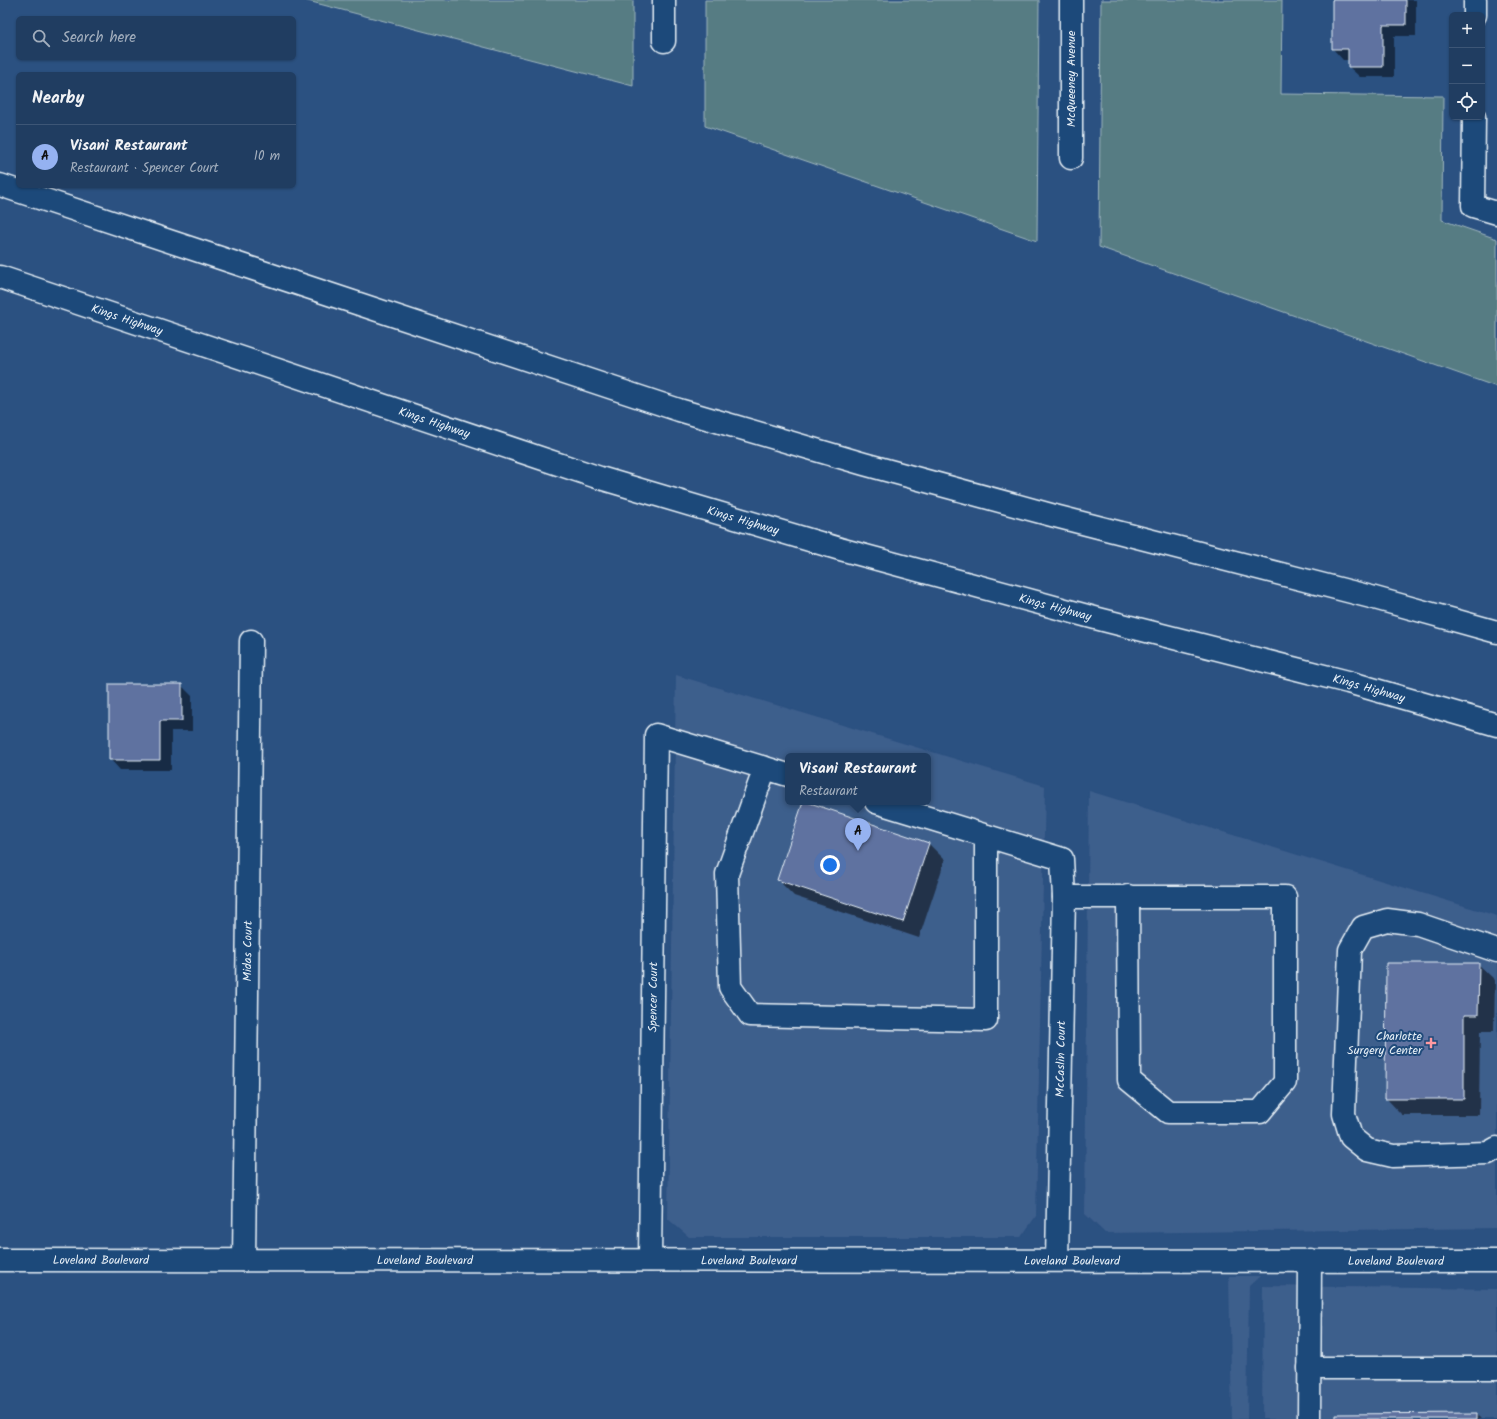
<!DOCTYPE html>
<meta charset="utf-8">
<style>
body{margin:0;font-family:Kalam,sans-serif;background:#284467;color:#f1f3f6}
.controls{position:absolute;right:12px;top:12px;display:grid;overflow:hidden;border-radius:6px;box-shadow:0 1px 3px #0004}
.controls button{width:36px;height:36px;display:grid;place-items:center;padding:0;border:0;border-bottom:1px solid #3d5676;background:#203d61;color:#f1f3f6;font:20px sans-serif}
.you{position:absolute;left:830px;top:865px;width:14px;height:14px;margin:-10px;border:3px solid #fff;border-radius:50%;background:#1a73e8;box-shadow:0 0 0 6px #1a73e833}
.badge{display:grid;place-items:center;width:26px;height:26px;border-radius:50%;background:#95b2f1;color:#111;font-size:13px;font-weight:700}
.pin{position:absolute;translate:-50% -33px;filter:drop-shadow(0 1px 2px #0008)}
.pin::after{content:'';position:absolute;top:21px;width:14px;height:12px;background:inherit;clip-path:polygon(0 0,100% 0,50% 100%)}
.popup{position:absolute;left:785px;top:753px;width:146px;height:52px;box-sizing:border-box;display:grid;place-content:center;border-radius:6px;background:#203d61;filter:drop-shadow(0 1px 3px #0005);font-size:13px;white-space:nowrap;color:#a2aebd}
.popup b{font-size:15px;color:#f1f3f6}
.popup::after{content:'';position:absolute;left:50%;top:100%;margin-left:-8px;border:8px solid transparent;border-top-color:#203d61}
.list{margin:0;padding:0;list-style:none}
h2{display:flex;justify-content:space-between;align-items:center;height:52px;margin:0;padding:0 16px;font-size:17px}
h2 small{font-size:13px;font-weight:400;color:#a2aebd}
.list li{display:grid;grid-template-columns:26px 1fr auto;gap:12px;align-items:center;box-sizing:border-box;height:64px;padding:0 16px;border-top:1px solid #3d5676}
.list b{display:block;font-size:15px;white-space:nowrap}
.list p{margin:0;font-size:13px;white-space:nowrap;color:#a2aebd}
.list em{font-size:13px;font-style:normal;color:#a2aebd}
.icon{flex:none;width:22px;height:22px;fill:none;stroke:currentColor;stroke-width:2;stroke-linecap:round;stroke-linejoin:round}
.map{position:relative;flex:none;width:1497px;height:1419px;overflow:hidden}
.search{position:absolute;background:#203d61;box-shadow:0 1px 3px #0004;left:16px;top:16px;width:280px;height:44px;display:flex;align-items:center;gap:10px;box-sizing:border-box;padding:0 14px;border-radius:6px;color:#a2aebd;font-size:15px}
.panel{position:absolute;background:#203d61;box-shadow:0 1px 3px #0004;left:16px;top:72px;width:280px;height:116px;border-radius:6px}
.map>svg:first-child{display:block}
.built{fill:#3e5e8c;fill-rule:evenodd}
.green{fill:#567c83;stroke:#9fb6be}
.shadow{fill:#0007}
.building{fill:#5f72a0;stroke:#e8f1f8}
.lines{fill:none;stroke-linecap:round;stroke-linejoin:round}
.minor-casing{stroke:#e8f1f8;stroke-width:25}
.major-casing{stroke:#e8f1f8;stroke-width:25}
.minor{stroke:#1f4a7a;stroke-width:22}
.major{stroke:#1f4a7a;stroke-width:22}
.poi-dot{fill:#ff9aa2;stroke:#1f4a7a;stroke-width:1.5}
.labels{text-anchor:middle;dominant-baseline:central;stroke-width:4;stroke-linejoin:round;paint-order:stroke}
.street-label{font-size:12px;fill:#e8f1f8;stroke:#1f4a7a}
.poi-label{font-size:12px;fill:#e8f1f8;stroke:#1f4a7a;text-anchor:end}
</style>
<div class="map">
<svg width="1497" height="1419" viewBox="0 0 1497 1419">
<rect width="100%" height="100%" fill="#2b5181"/>
<filter id="ink" filterUnits="userSpaceOnUse"><feTurbulence type="fractalNoise" baseFrequency=".025" numOctaves="2"/><feDisplacementMap in="SourceGraphic" scale="8" xChannelSelector="R" yChannelSelector="G"/><feConvolveMatrix kernelMatrix="1 2 1 2 8 2 1 2 1" color-interpolation-filters="sRGB"/></filter>
<g filter="url(#ink)">
<path class="built" d="M676 675 1045 786 1036 1216 1021 1237H689L668 1219ZM788 756H928V802H788Z
M1089 791 1497 916V1228L1105 1233 1085 1214Z
M1229 1276H1260L1249 1286 1247 1419H1232Z
M1263 1286 1497 1289V1419H1262Z"/>
<path class="green" d="M304 0H633V86Z
M705 0H1039L1037 241 705 126Z
M1101 0H1282L1281 94 1443 96 1442 220 1497 239V387L1099 247Z"/>
<path class="shadow" d="M1333 0H1416V36H1394V77H1360L1349 67V60H1343L1333 49Z
M181 685 192 696V731H171V770H120L110 759Z
M804 802 929 844 945 860 919 938 794 896 778 880Z
M1478 964 1495 980 1494 1031H1480L1479 1115H1402L1386 1098Z
M1477 1414 1482 1419H1337Z"/>
<path class="building" d="M1332 0H1406V25H1383V67H1348V49H1332Z
M109 684H182V721H160V760H109Z
M803 802H807L929 843 903 922 777 880Z
M1386 963H1479L1478 1015H1464V1099H1385Z
M1477 1413V1419H1336V1414Z"/>
<g class="lines">
<defs>
<g id="minor">
<path d="M1475 15V0"/>
<path d="M664 41V0"/>
<path d="M1474 117 1473 206 1497 213"/>
<path d="M1071 158V0"/>
<path d="M765 768 727 874 730 987 750 1015 986 1020V836"/>
<path d="M876 802 1062 859 1064 897 1057 1260"/>
<path d="M1064 897H1285V1082L1260 1112H1168L1129 1080 1128 896"/>
<path d="M1497 951 1418 924 1387 920 1363 927 1350 950 1344 1114 1351 1137 1367 1150 1393 1156 1488 1153 1497 1148"/>
<path id="s1" d="M0 1260 1497 1261"/>
<path id="s2" d="M244 1260 251 641"/>
<path id="s3" d="M650 1260 656 735 788 775"/>
<path d="M1309 1368H1497"/>
<path d="M1309 1419 1310 1260"/>
</g>
<g id="major">
<path d="M0 185 679 410 864 464 1055 516 1371 597 1497 632"/>
<path id="s4" d="M0 277 600 478 840 549 1095 618 1348 682 1497 725"/>
</g>
</defs>
<use href="#minor" class="minor-casing"/>
<use href="#major" class="major-casing"/>
<use href="#minor" class="minor"/>
<use href="#major" class="major"/>
</g>
</g>
<path class="poi-dot" d="M1429 1037h4v4h4v4h-4v4h-4v-4h-4v-4h4z"/>
<g class="labels">
<g class="street-label">
<text transform="translate(1071 79) rotate(-90)">McQueeney Avenue</text>
<text stroke="none"><textPath href="#s4" startOffset="134">Kings Highway</textPath></text>
<text stroke="none"><textPath href="#s4" startOffset="458">Kings Highway</textPath></text>
<text stroke="none"><textPath href="#s4" startOffset="782">Kings Highway</textPath></text>
<text stroke="none"><textPath href="#s4" startOffset="1106">Kings Highway</textPath></text>
<text stroke="none"><textPath href="#s4" startOffset="1430">Kings Highway</textPath></text>
<text stroke="none"><textPath href="#s2" startOffset="309">Midas Court</textPath></text>
<text stroke="none"><textPath href="#s3" startOffset="263">Spencer Court</textPath></text>
<text transform="translate(1061 1059) rotate(-89)">McCaslin Court</text>
<text stroke="none"><textPath href="#s1" startOffset="101">Loveland Boulevard</textPath></text>
<text stroke="none"><textPath href="#s1" startOffset="425">Loveland Boulevard</textPath></text>
<text stroke="none"><textPath href="#s1" startOffset="749">Loveland Boulevard</textPath></text>
<text stroke="none"><textPath href="#s1" startOffset="1072">Loveland Boulevard</textPath></text>
<text stroke="none"><textPath href="#s1" startOffset="1396">Loveland Boulevard</textPath></text>
</g>
<g class="poi-label">
<text x="1422" y="1036">Charlotte<tspan x="1422" dy="14">Surgery Center</tspan></text>
</g>
</g>
</svg>
<div class="controls">
<button>+</button>
<button>−</button>
<button><svg class="icon" aria-label="locate" viewBox="0 0 24 24"><circle cx="12" cy="12" r="6"/><path d="M12 2v4M12 18v4M2 12h4M18 12h4"/></svg></button>
</div>
<div class="you"></div>
<div class="pin badge" style="left:858px;top:851px">A</div>
<div class="popup"><b>Visani Restaurant</b>Restaurant</div>
<div class="search"><svg class="icon" aria-label="search" viewBox="0 0 24 24"><circle cx="10" cy="10" r="6"/><path d="M15 15l6 6"/></svg>Search here</div>
<section class="panel">
<h2>Nearby<small></small></h2>
<ul class="list">
<li><span class="badge">A</span><div><b>Visani Restaurant</b><p>Restaurant · Spencer Court</p></div><em>10 m</em></li>
</ul>
</section>
</div>
